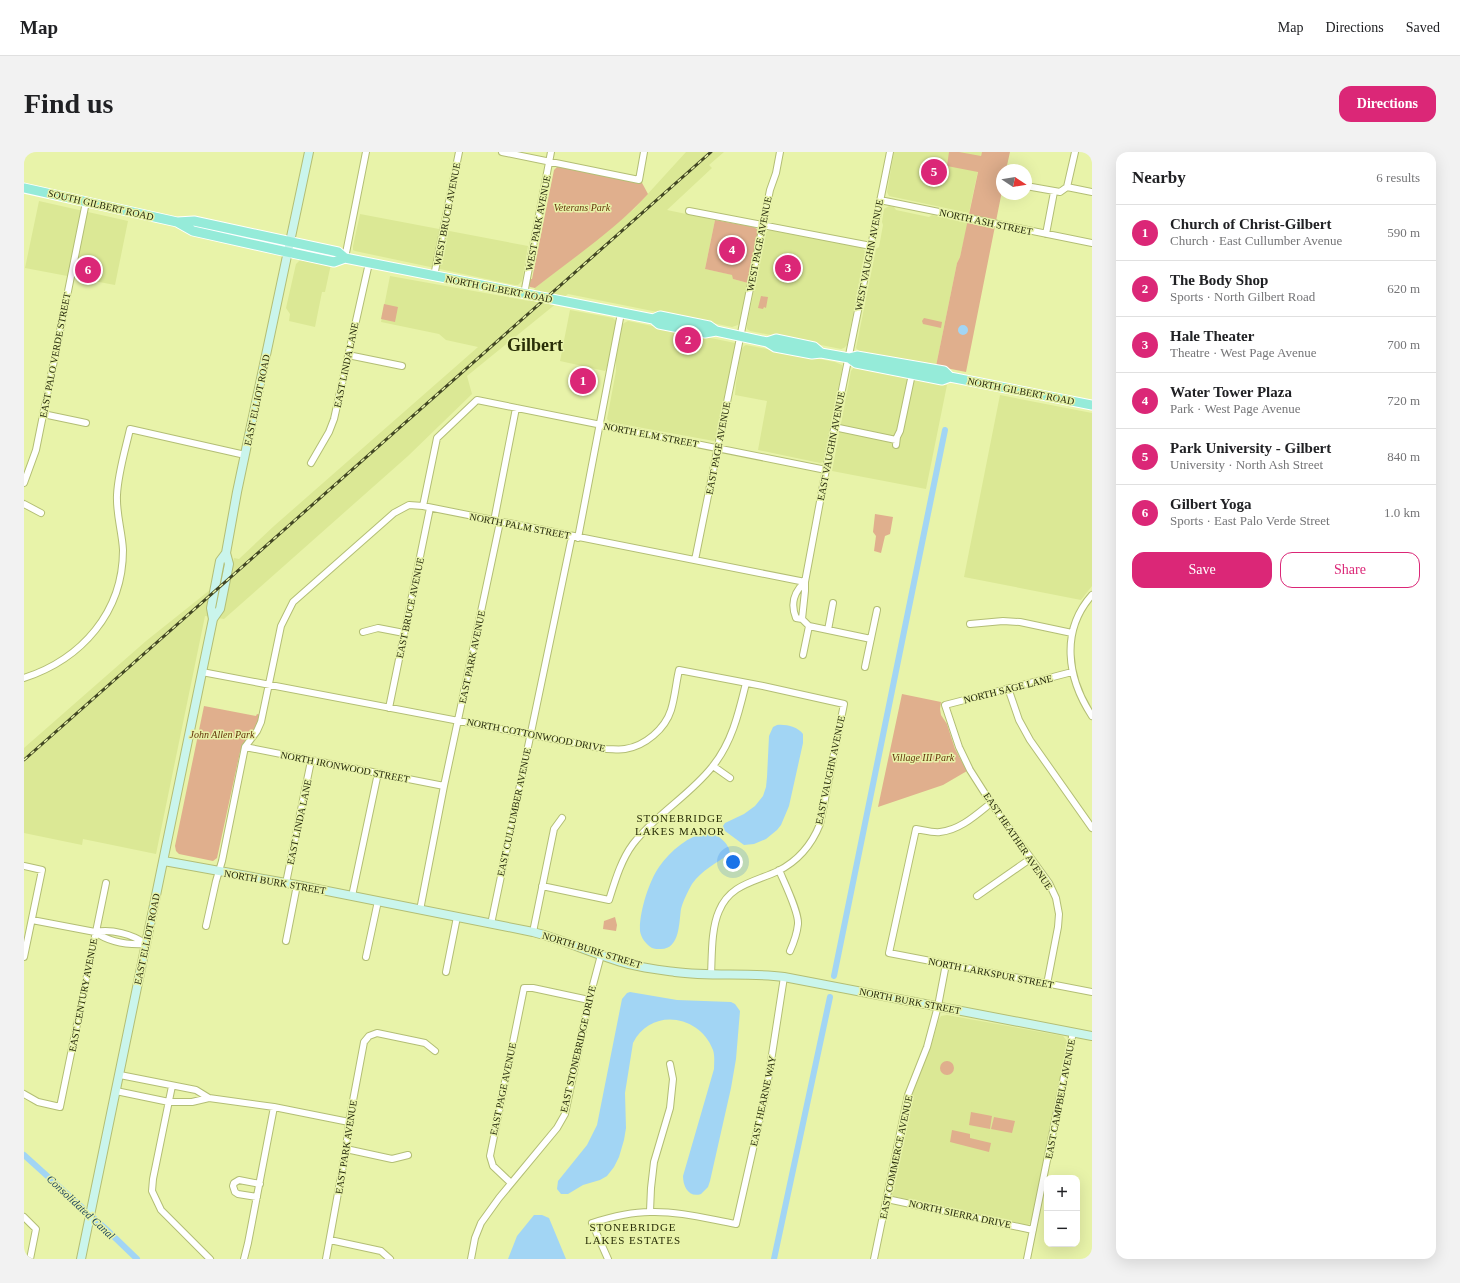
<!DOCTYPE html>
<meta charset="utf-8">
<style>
body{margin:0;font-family:"Times New Roman",serif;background:#f2f2f2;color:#202124}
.controls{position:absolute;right:12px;bottom:12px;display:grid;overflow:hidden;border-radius:8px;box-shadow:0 4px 16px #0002}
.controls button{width:36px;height:36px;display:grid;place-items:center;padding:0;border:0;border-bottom:1px solid #e0e0e0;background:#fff;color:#202124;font:20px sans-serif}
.compass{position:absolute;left:972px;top:12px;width:36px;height:36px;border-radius:50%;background:#fff;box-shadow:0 4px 16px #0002;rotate:102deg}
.you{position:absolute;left:709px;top:710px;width:14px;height:14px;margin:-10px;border:3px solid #fff;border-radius:50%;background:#1a73e8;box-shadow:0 0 0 6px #1a73e833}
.badge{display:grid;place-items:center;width:26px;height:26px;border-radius:50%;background:#db2777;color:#fff;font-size:13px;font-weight:700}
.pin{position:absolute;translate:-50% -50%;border:2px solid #fff;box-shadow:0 1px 4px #0006}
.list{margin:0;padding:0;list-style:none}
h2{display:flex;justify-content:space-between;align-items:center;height:52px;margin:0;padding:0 16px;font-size:17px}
h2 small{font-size:13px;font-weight:400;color:#757577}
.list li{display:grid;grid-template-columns:26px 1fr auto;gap:12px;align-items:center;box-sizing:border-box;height:56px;padding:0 16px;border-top:1px solid #e0e0e0}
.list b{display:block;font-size:15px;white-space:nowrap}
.list p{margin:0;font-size:13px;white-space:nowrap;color:#757577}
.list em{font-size:13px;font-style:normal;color:#757577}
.actions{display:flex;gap:8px;padding:12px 16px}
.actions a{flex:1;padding:9px 0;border:1px solid #db2777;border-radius:12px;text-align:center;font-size:14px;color:#db2777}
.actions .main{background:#db2777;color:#fff}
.map{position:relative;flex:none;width:1068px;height:1107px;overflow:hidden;border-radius:12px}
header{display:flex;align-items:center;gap:24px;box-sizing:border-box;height:56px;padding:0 20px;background:#fff;border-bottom:1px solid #e0e0e0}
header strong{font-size:19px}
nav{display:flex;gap:22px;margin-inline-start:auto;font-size:14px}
.intro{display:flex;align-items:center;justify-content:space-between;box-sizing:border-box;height:96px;padding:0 24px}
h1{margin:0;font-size:28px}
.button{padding:10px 18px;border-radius:12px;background:#db2777;color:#fff;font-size:14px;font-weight:700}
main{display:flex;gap:24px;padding:0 24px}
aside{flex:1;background:#fff;border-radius:12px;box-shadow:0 4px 16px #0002}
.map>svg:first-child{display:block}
.built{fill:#dbe895}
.green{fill:#e0af8d}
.water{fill:#a2d5f4}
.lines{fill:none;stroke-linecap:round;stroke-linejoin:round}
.canal{stroke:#a2d5f4;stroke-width:6}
.street-casing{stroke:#b3be75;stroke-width:8}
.secondary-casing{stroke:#b3be75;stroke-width:10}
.primary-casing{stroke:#fff;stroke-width:11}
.street{stroke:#fff;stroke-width:6}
.secondary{stroke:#caf5ec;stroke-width:8}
.primary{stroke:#95ebd9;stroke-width:9}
.rail-casing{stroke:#424723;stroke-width:3}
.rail{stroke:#e8f3a9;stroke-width:1.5;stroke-dasharray:4.5;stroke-linecap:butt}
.labels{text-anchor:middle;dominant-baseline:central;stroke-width:3;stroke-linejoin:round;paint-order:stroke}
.street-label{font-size:10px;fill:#25290b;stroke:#e8f3a9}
.park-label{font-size:10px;font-style:italic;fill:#633309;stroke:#e8f3a9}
.neighbourhood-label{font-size:11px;letter-spacing:1px;fill:#292e07;stroke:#e8f3a9}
.water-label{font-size:11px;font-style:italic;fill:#20475c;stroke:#e8f3a9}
.town-label{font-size:18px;font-weight:bold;fill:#292e07;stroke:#e8f3a9}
</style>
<header>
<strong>Map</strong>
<nav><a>Map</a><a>Directions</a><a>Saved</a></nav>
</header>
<div class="intro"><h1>Find us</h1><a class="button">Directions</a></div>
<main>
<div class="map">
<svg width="1068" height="1107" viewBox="0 0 1068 1107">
<rect width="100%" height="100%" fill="#e8f3a9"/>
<path class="built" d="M662 0H700L685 13 688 16 643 58 691 68 681 117 709 123V127L724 131 717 168 714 173 708 175 544 142 443 224 448 242 384 304 200 467 181 464 132 702 59 687 58 693 0 681V596L122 489 206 422 210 406 215 407 250 374 454 195 422 188 415 182 357 170 366 124 505 149 511 136 610 57Z
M870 0H958L945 61 865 44 863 40Z
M15 49 104 69 91 133 1 116Z
M865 54 870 55 872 58 905 65 908 63 944 71 936 105 933 111 912 214 836 200 832 196 852 97 855 95 859 73 858 70 860 57Z
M336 62 504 94 498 129 494 133H491L331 99 329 98V94Z
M745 78 838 96 841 99 823 193 820 196 817 197 726 179 723 177V173L741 81Z
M277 107 307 112 301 140H298L291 175 265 169 266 162 262 156 272 112Z
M546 158 589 166 592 169 584 213 581 219 536 209Z
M604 169 711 191 712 193 706 227 701 240 692 287 690 289 586 270 583 267 592 219V207L598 173 600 171Z
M722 193 811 210 818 213V217L799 310 796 311 734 298 743 249 711 243 712 231 717 198 720 194Z
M830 215 923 233 902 337 808 319 827 219Z
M976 243 1068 261V434L1057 448 940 425Z
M923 863 1039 884 1043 889 1044 892 1008 1070 1004 1073 868 1044 867 1042 890 935 907 894 915 867 917 864Z"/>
<path class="green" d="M925 0H935L957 4 958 0H986L982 18H978V39L942 220 912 214 933 111 936 105 954 20 923 14Z
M534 14 617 29 624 42C591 78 549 106 511 136L506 135 504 132 505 127H508L530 18Z
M691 68 730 75 734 78 724 131 709 127 708 123 681 117Z
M737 144 744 145 742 156 740 155 739 157 734 156Z
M360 152 374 155 371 170 357 167Z
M900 166 918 170 917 176 899 172 898 169Z
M851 362 869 365 866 382 861 384 857 401 850 399 852 384 849 380Z
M878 542 917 550 916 557 917 563 923 572 931 597 943 619 919 633 854 655Z
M180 554 232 564 233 562 237 563 231 577 221 589 216 600 193 706 189 709 155 702 152 699 151 694Z
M591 765 593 773 592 779 579 777 580 769Z
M916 916a7 7 0 1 1 14 0a7 7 0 1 1-14 0Z
M947 960 968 964 966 977 945 973Z
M970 965 991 969 988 981 967 977Z
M928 978 946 982V986L967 991 965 1000 926 990Z"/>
<path class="water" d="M934 178a5 5 0 1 1 10 0a5 5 0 1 1-10 0Z
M753 573C762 572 774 575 779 582V591L765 654 757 673 753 678 742 687 730 692 720 693 701 679 699 674 701 671 720 662 731 654 739 644 742 635 743 625 745 584 749 575Z
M684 680C693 682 706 691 706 702 692 711 678 718 668 732 664 739 659 749 657 757 655 770 656 797 637 797 634 797 630 797 628 796 622 792 617 786 616 779 615 761 625 729 635 715 647 698 664 684 684 680Z
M606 840 653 848 707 850 711 852 716 859 712 907 707 936 686 1029 684 1035 677 1042C665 1046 659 1035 659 1024L690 917C690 911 691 904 689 898 676 863 627 855 609 891L601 941 602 976 600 988 595 1005 590 1015 583 1024 576 1028 559 1033 544 1042H537L533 1037 534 1029 563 993 573 973 598 847 603 841Z
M510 1063H518L525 1066 542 1107H484L493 1084Z"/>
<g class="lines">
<path class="canal" d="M810 824 921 278
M0 1003 83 1078 113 1107
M750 1107 806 845"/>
<defs>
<path id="street" d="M478 0 615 28 620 0
M1002 34 1036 40 1043 35 1051 0
M1043 35 1068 40
M856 48 1068 91
M665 59 847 94
M1022 82 1030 40
M321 106 342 0
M410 124 435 0
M500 142 527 0
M324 203 378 214
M19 262 62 271
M810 275 872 288
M872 293 873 285 876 279 888 222
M287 311 305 280 310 267 345 111
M0 331 12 298 62 50
M0 352 17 361
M399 354 413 286 453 248 802 318
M470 369 492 256
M554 386 597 161
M671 408 746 38 752 21 756 0
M1068 443C1036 479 1043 526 1068 564
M778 467 781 439V430C770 440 766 451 772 466L778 467 785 474 847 487
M946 472 979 469 996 470 1048 481
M804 478 809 451
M339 480 354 476 380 481
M779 503 785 474
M841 515 853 458
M178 520 582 597C589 597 595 598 601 597 621 594 641 577 647 558 651 545 652 531 655 518L739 534 820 552 796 672C788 692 774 709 754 719 731 730 706 732 695 759 687 777 688 804 687 823
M0 526C58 507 99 460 99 398 98 379 92 362 93 343 94 321 101 299 106 277L221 303
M984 536 995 568 1006 588 1068 676
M365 556 406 356
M221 595 420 634
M689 614 706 626
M967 651C952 663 936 678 916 680 909 681 899 678 892 677L865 801 1068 840
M0 714 18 718 0 805
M755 718C760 730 775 760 774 772 773 782 770 790 766 799
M262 731 287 609
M518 734 585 748C591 729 597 708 609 692 632 662 665 644 688 615 708 591 715 560 722 531
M328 744 354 621
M953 744 1006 707
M396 758 420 634 476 370
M8 768 71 780C88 777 108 782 122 792
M467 772 548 384
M182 774 192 729 198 709 221 595 233 579 237 570 257 474 269 450 370 361 385 353 399 354 781 430 803 312 866 0
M71 780C85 790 105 793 122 792
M509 780 530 677 538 666
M262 789 273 733
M342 805 354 749
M422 820 433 765
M1023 832 1034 775 1035 762 1032 746 1025 731 967 651 946 618 935 595 921 553 1048 520
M148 934 129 1027 128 1039 137 1058 186 1107
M92 939 145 950H168L185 946 172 938 96 923
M0 942 14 950 36 955 82 731
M185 946 250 955 325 970
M322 997 368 1007 384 1003
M487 1031 469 1014 466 1004 500 836H509L565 848
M233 1045 214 1042 211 1040 209 1034 210 1031 215 1028 236 1032
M863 1047 1009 1078
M626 1059 627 1036 630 1010 646 956 649 927 646 912
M0 1065 12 1077 6 1107
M306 1088 357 1099 366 1107
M220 1107 224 1091 250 955
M302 1107 322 997 325 970 340 890 345 884 353 881 401 891 411 899
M447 1107 451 1086 457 1071 475 1046 533 976 541 962 565 848 577 803
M584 1107 568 1071C587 1065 606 1060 626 1060 654 1059 684 1067 712 1072L743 935 760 825
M850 1107 884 943 903 895 914 854 922 812
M1003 1107 1049 880"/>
<path id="secondary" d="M189 467 187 456 196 409 202 401
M140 709 273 733 509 780C541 788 571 803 604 812 619 816 636 818 651 820 688 825 724 820 760 825L1068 884
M57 1107 189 467 196 457 205 412 202 401 213 340 285 0"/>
<path id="primary" d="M0 36 153 70 169 79 254 98 310 110 321 106
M153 70 170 69 314 100 321 106 629 167 635 172 681 181 692 179 743 190 751 195 788 202 797 201 825 206 832 211 918 228 926 225 1068 253
M629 167 636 164 685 174 692 179
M743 190 752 187 790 195 797 201
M825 206 833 204 920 219 926 225"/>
</defs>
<use href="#street" class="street-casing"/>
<use href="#secondary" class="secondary-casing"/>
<use href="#primary" class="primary-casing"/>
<use href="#street" class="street"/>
<use href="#secondary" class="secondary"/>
<use href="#primary" class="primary"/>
<defs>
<path id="rail" d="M0 608 687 0"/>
</defs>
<use href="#rail" class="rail-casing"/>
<use href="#rail" class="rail"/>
</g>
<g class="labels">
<g class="street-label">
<text transform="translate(77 53) rotate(13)">SOUTH GILBERT ROAD</text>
<text transform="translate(423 62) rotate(-79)">WEST BRUCE AVENUE</text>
<text transform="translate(962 70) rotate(12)">NORTH ASH STREET</text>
<text transform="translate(514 71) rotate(-79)">WEST PARK AVENUE</text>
<text transform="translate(735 92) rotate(-79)">WEST PAGE AVENUE</text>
<text transform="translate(845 103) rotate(-79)">WEST VAUGHN AVENUE</text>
<text transform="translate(475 137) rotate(11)">NORTH GILBERT ROAD</text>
<text transform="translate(31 203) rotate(-79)">EAST PALO VERDE STREET</text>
<text transform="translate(322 213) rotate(-78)">EAST LINDA LANE</text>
<text transform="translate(997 239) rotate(11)">NORTH GILBERT ROAD</text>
<text transform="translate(233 248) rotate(-78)">EAST ELLIOT ROAD</text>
<text transform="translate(627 283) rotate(11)">NORTH ELM STREET</text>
<text transform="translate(807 294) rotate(-79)">EAST VAUGHN AVENUE</text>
<text transform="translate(694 296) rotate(-79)">EAST PAGE AVENUE</text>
<text transform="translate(496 374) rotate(11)">NORTH PALM STREET</text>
<text transform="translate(386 456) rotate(-78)">EAST BRUCE AVENUE</text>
<text transform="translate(448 505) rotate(-78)">EAST PARK AVENUE</text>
<text transform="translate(984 537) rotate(-14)">NORTH SAGE LANE</text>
<text transform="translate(512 583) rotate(11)">NORTH COTTONWOOD DRIVE</text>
<text transform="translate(321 615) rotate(11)">NORTH IRONWOOD STREET</text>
<text transform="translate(806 618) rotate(-78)">EAST VAUGHN AVENUE</text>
<text transform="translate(490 660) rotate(-78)">EAST CULLUMBER AVENUE</text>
<text transform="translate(275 670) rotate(-78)">EAST LINDA LANE</text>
<text transform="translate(994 689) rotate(56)">EAST HEATHER AVENUE</text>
<text transform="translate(251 730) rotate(10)">NORTH BURK STREET</text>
<text transform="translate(123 787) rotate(-78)">EAST ELLIOT ROAD</text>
<text transform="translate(568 798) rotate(17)">NORTH BURK STREET</text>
<text transform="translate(967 821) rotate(11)">NORTH LARKSPUR STREET</text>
<text transform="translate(59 843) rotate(-79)">EAST CENTURY AVENUE</text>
<text transform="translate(886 849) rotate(11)">NORTH BURK STREET</text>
<text transform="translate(554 897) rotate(-77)">EAST STONEBRIDGE DRIVE</text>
<text transform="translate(479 937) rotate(-78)">EAST PAGE AVENUE</text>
<text transform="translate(1036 947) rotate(-79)">EAST CAMPBELL AVENUE</text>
<text transform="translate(739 949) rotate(-78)">EAST HEARNE WAY</text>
<text transform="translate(322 995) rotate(-81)">EAST PARK AVENUE</text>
<text transform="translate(872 1005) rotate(-78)">EAST COMMERCE AVENUE</text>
<text transform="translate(936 1062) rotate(12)">NORTH SIERRA DRIVE</text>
</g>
<g class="park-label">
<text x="558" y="55">Veterans Park</text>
<text x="198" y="582">John Allen Park</text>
<text x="899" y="605">Village III Park</text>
</g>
<g class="neighbourhood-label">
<text x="656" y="666">STONEBRIDGE<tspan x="656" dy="13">LAKES MANOR</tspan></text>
<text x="609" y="1075">STONEBRIDGE<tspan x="609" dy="13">LAKES ESTATES</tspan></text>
</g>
<g class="water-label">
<text transform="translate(57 1055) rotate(43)">Consolidated Canal</text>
</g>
<g class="town-label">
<text x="511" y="193">Gilbert</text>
</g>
</g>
</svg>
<div class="controls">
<button>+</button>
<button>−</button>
</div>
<svg class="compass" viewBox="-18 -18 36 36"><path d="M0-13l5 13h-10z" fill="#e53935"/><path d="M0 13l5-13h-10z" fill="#757577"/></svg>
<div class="you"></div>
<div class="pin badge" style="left:559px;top:229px">1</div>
<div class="pin badge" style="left:664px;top:188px">2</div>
<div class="pin badge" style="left:764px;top:116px">3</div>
<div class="pin badge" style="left:708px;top:98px">4</div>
<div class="pin badge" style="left:910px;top:20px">5</div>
<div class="pin badge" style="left:64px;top:118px">6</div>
</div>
<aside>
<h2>Nearby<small>6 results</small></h2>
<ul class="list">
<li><span class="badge">1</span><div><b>Church of Christ-Gilbert</b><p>Church · East Cullumber Avenue</p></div><em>590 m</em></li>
<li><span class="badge">2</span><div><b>The Body Shop</b><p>Sports · North Gilbert Road</p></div><em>620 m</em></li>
<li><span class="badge">3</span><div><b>Hale Theater</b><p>Theatre · West Page Avenue</p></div><em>700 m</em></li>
<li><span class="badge">4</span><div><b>Water Tower Plaza</b><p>Park · West Page Avenue</p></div><em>720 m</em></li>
<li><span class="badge">5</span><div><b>Park University - Gilbert</b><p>University · North Ash Street</p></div><em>840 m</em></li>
<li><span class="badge">6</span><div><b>Gilbert Yoga</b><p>Sports · East Palo Verde Street</p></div><em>1.0 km</em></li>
</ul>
<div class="actions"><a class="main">Save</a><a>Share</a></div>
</aside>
</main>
